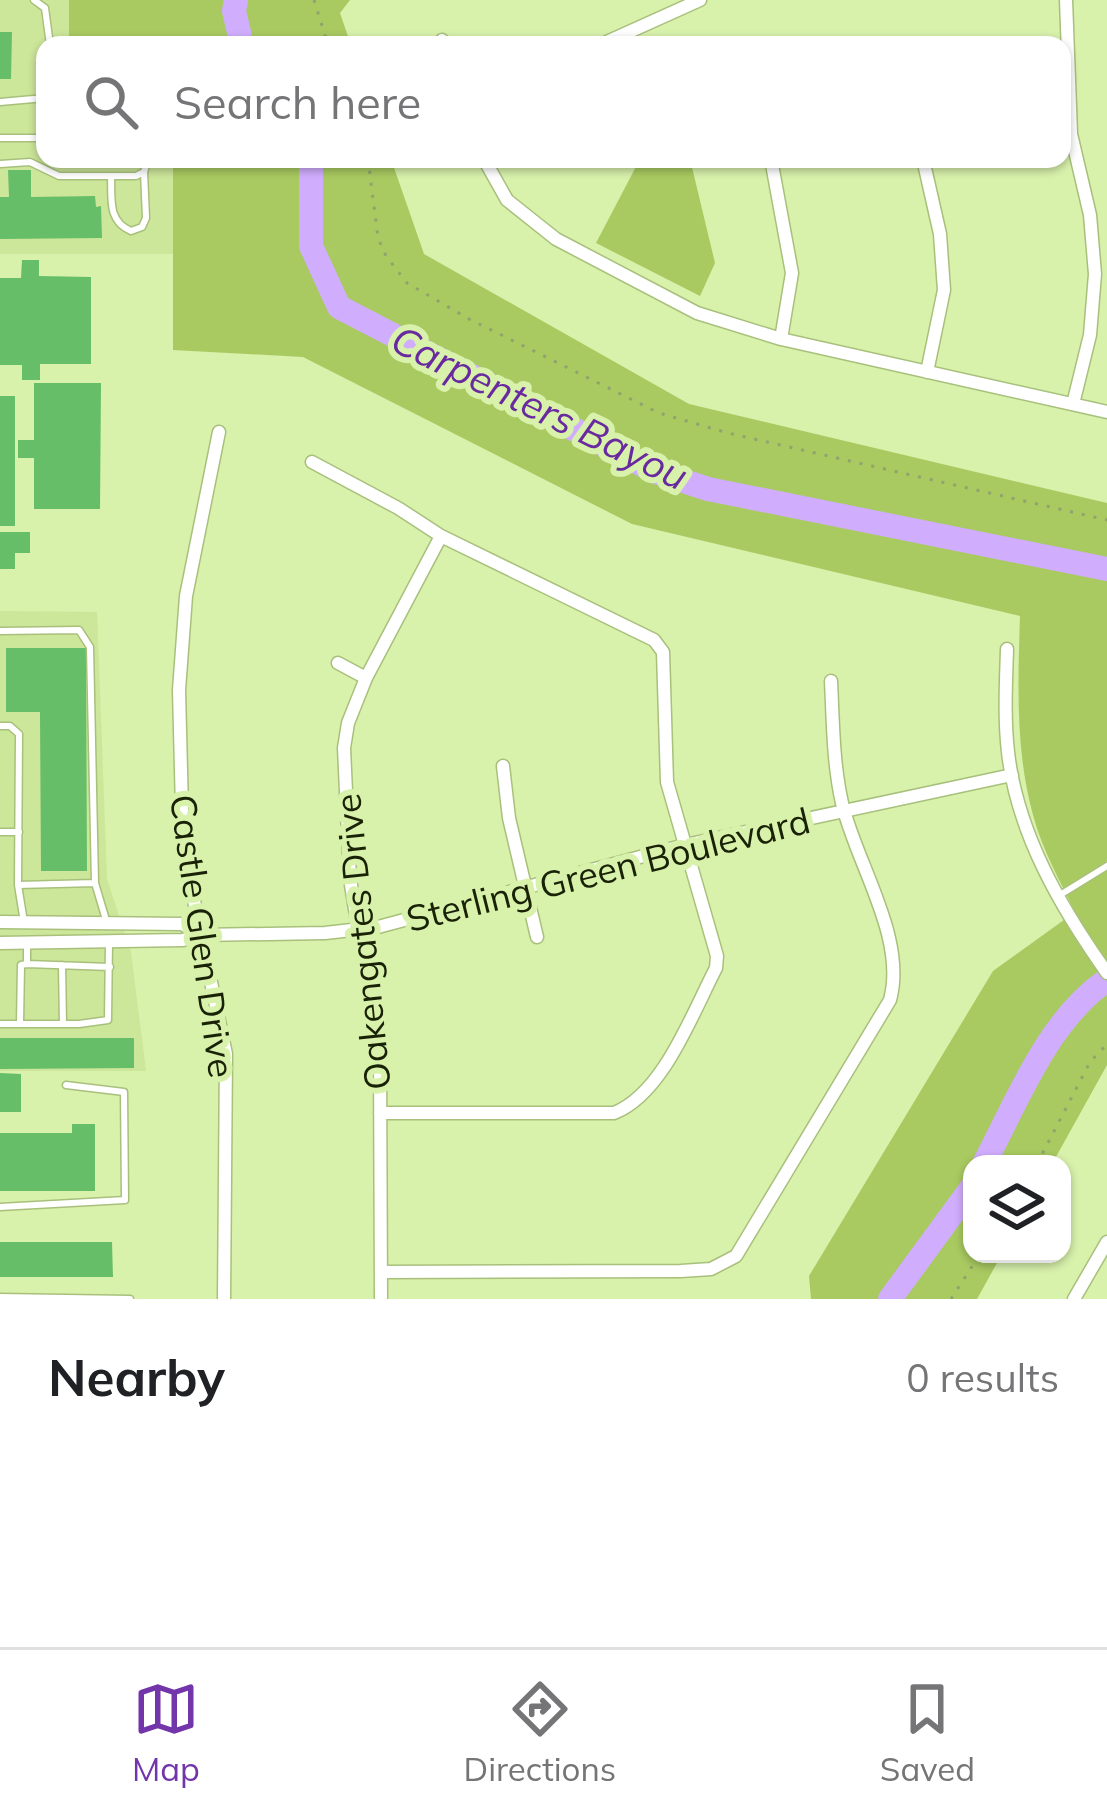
<!DOCTYPE html>
<style>
body{margin:0;font-family:Mulish,sans-serif;background:#f2f2f2;color:#202124}
.controls{position:absolute;right:36px;bottom:36px;display:grid;overflow:hidden;border-radius:24px;box-shadow:0 3px 9px #0004}
.controls button{width:108px;height:108px;display:grid;place-items:center;padding:0;border:0;border-bottom:3px solid #e0e0e0;background:#fff;color:#202124;font:60px sans-serif}
.list{margin:0;padding:0;list-style:none}
h2{display:flex;justify-content:space-between;align-items:center;height:156px;margin:0;padding:0 48px;font-size:51px}
h2 small{font-size:39px;font-weight:400;color:#757577}
.icon{flex:none;width:66px;height:66px;fill:none;stroke:currentColor;stroke-width:2;stroke-linecap:round;stroke-linejoin:round}
.map{position:relative;flex:none;width:1107px;height:1299px;overflow:hidden}
.search{position:absolute;background:#fff;box-shadow:0 3px 9px #0004;left:36px;right:36px;top:36px;height:132px;display:flex;align-items:center;gap:30px;box-sizing:border-box;padding:0 42px;border-radius:24px;color:#757577;font-size:45px}
.sheet{height:348px;background:#fff}
nav{display:flex;justify-content:space-around;align-items:center;box-sizing:border-box;height:168px;border-top:3px solid #e0e0e0;background:#fff;font-size:33px;color:#757577}
nav a{display:grid;justify-items:center;gap:6px}
nav .on{color:#7235aa}
.map>svg:first-child{display:block}
.built{fill:#cce69a}
.green{fill:#a9ca61}
.lines{fill:none;stroke-linecap:round;stroke-linejoin:round}
.river{stroke:#d1adfe;stroke-width:24}
.building{fill:#67be68}
.service-casing{stroke:#a8c07c;stroke-width:9}
.minor-casing{stroke:#a8c07c;stroke-width:15}
.path{stroke:#90a36d;stroke-width:3;stroke-dasharray:3 9;stroke-linecap:butt}
.service{stroke:#fff;stroke-width:6}
.minor{stroke:#fff;stroke-width:12}
.labels{text-anchor:middle;dominant-baseline:central;stroke-width:12;stroke-linejoin:round;paint-order:stroke}
.street-label{font-size:36px;fill:#192206;stroke:#d8f1ab}
.water-label{font-size:39px;font-style:italic;fill:#682a9e;stroke:#d8f1ab}
</style>
<div class="map">
<svg width="1107" height="1299" viewBox="0 0 1107 1299">
<rect width="100%" height="100%" fill="#d8f1ab"/>
<path class="built" d="M0 0H69V45H45V159H173V254H0Z
M0 611 97 612 107 879 131 952 146 1071H0Z"/>
<path class="green" d="M69 0H350L340 13 351 45H69Z
M173 159H391L424 254 689 404 1107 503V1065L1052 1164H972V1254H1002L977 1299H811L809 1276 993 971 1075 912C1060 881 1042 849 1033 815 1015 749 1018 684 1020 616L632 524 303 357 173 350Z
M640 159H690L715 263 700 296 596 243Z"/>
<g class="lines">
<path class="river" d="M236 0 234 11 242 45
M311 159V246L339 307 656 472 708 489 1107 569
M984 1164C1017 1102 1047 1021 1107 980
M890 1299 972 1187"/>
</g>
<path class="building" d="M0 32H12L11 79H0Z
M8 170H31V197L95 196 96 207 101 206 102 238 0 239V197H9Z
M22 260H39V276L91 277V364H40V380H22V365H0V278H21Z
M34 383H101L100 509H34V458H18V440H34Z
M0 396H15V526H0Z
M0 532H30V553H15V569H0Z
M6 648H86L87 871H41L40 712H6Z
M0 1038H134V1068L0 1069Z
M0 1073 21 1074V1112H0Z
M72 1124H95V1191H0V1133H72Z
M0 1242H112L113 1277H0Z"/>
<g class="lines">
<defs>
<path id="service" d="M34 0 45 8 50 45
M0 102 45 98
M0 138H45
M0 164 30 162 59 176H136L144 172 148 159
M111 176C112 198 107 221 131 231L142 227 146 218 144 172
M0 631 79 630 90 647 95 883 106 920
M0 726H10L19 734 18 885 24 922
M0 832H19
M18 885 95 883
M1060 895 1107 866
M27 964 110 967
M62 965 63 1024
M20 1023 21 965 27 964V946
M0 1024H79L108 1020 109 941
M0 1207 125 1200 124 1092 66 1085
M0 1297 130 1299"/>
<path id="minor" d="M1066 0 1071 134 1090 215 1095 274 1090 335 1073 404
M442 40 443 45
M600 45 700 0
M484 159 507 200 556 239 697 313 781 339 1107 412
M771 159 792 273 781 339
M923 159 940 234 944 290 927 372
M219 432 186 596 179 690 182 810 192 891 226 1054 224 1299
M312 462 398 508 441 536 654 640 663 652 667 782 717 956 716 968C692 1014 663 1094 614 1113H380
M1007 649C1006 683 1004 717 1008 752 1017 833 1061 908 1107 973
M338 663 366 678
M503 766 509 818 537 937
M0 922 182 924 200 935
M0 943 183 940 200 935 325 933 378 927 685 845 1012 775
M381 1272 681 1271 711 1269 736 1256 890 1000C907 938 856 863 842 803 833 763 833 722 831 681
M381 1299 380 1059 350 879 344 748 348 723 366 678 441 536
M1074 1299 1107 1242"/>
</defs>
<use href="#service" class="service-casing"/>
<use href="#minor" class="minor-casing"/>
<path class="path" d="M314 0 328 45
M368 159 378 238 386 256 407 283 469 319 659 413 728 433 1107 520
M1037 1164 1090 1062 1107 1044
M951 1299 980 1254"/>
<use href="#service" class="service"/>
<use href="#minor" class="minor"/>
</g>
<g class="labels">
<g class="street-label">
<text transform="translate(608 869) rotate(-14)">Sterling Green Boulevard</text>
<text transform="translate(203 936) rotate(82)">Castle Glen Drive</text>
<text transform="translate(362 942) rotate(-96)">Oakengates Drive</text>
</g>
<g class="water-label">
<text transform="translate(540 407) rotate(26)">Carpenters Bayou</text>
</g>
</g>
</svg>
<div class="controls">
<button><svg class="icon" aria-label="layers" viewBox="0 0 24 24"><path d="M12 4l9 5-9 5-9-5zM3 14l9 5 9-5"/></svg></button>
</div>
<div class="search"><svg class="icon" aria-label="search" viewBox="0 0 24 24"><circle cx="10" cy="10" r="6"/><path d="M15 15l6 6"/></svg>Search here</div>
</div>
<section class="sheet">
<h2>Nearby<small>0 results</small></h2>
<ul class="list">
</ul>
</section>
<nav>
<a class="on"><svg class="icon" aria-label="map" viewBox="0 0 24 24"><path d="M3 6l6-2 6 2 6-2v14l-6 2-6-2-6 2zM9 4v14M15 6v14"/></svg>Map</a>
<a><svg class="icon" aria-label="directions" viewBox="0 0 24 24"><path d="M12 3l9 9-9 9-9-9zM9 14v-3h6M13 9l2 2-2 2"/></svg>Directions</a>
<a><svg class="icon" aria-label="saved" viewBox="0 0 24 24"><path d="M7 4h10v16l-5-4-5 4z"/></svg>Saved</a>
</nav>
